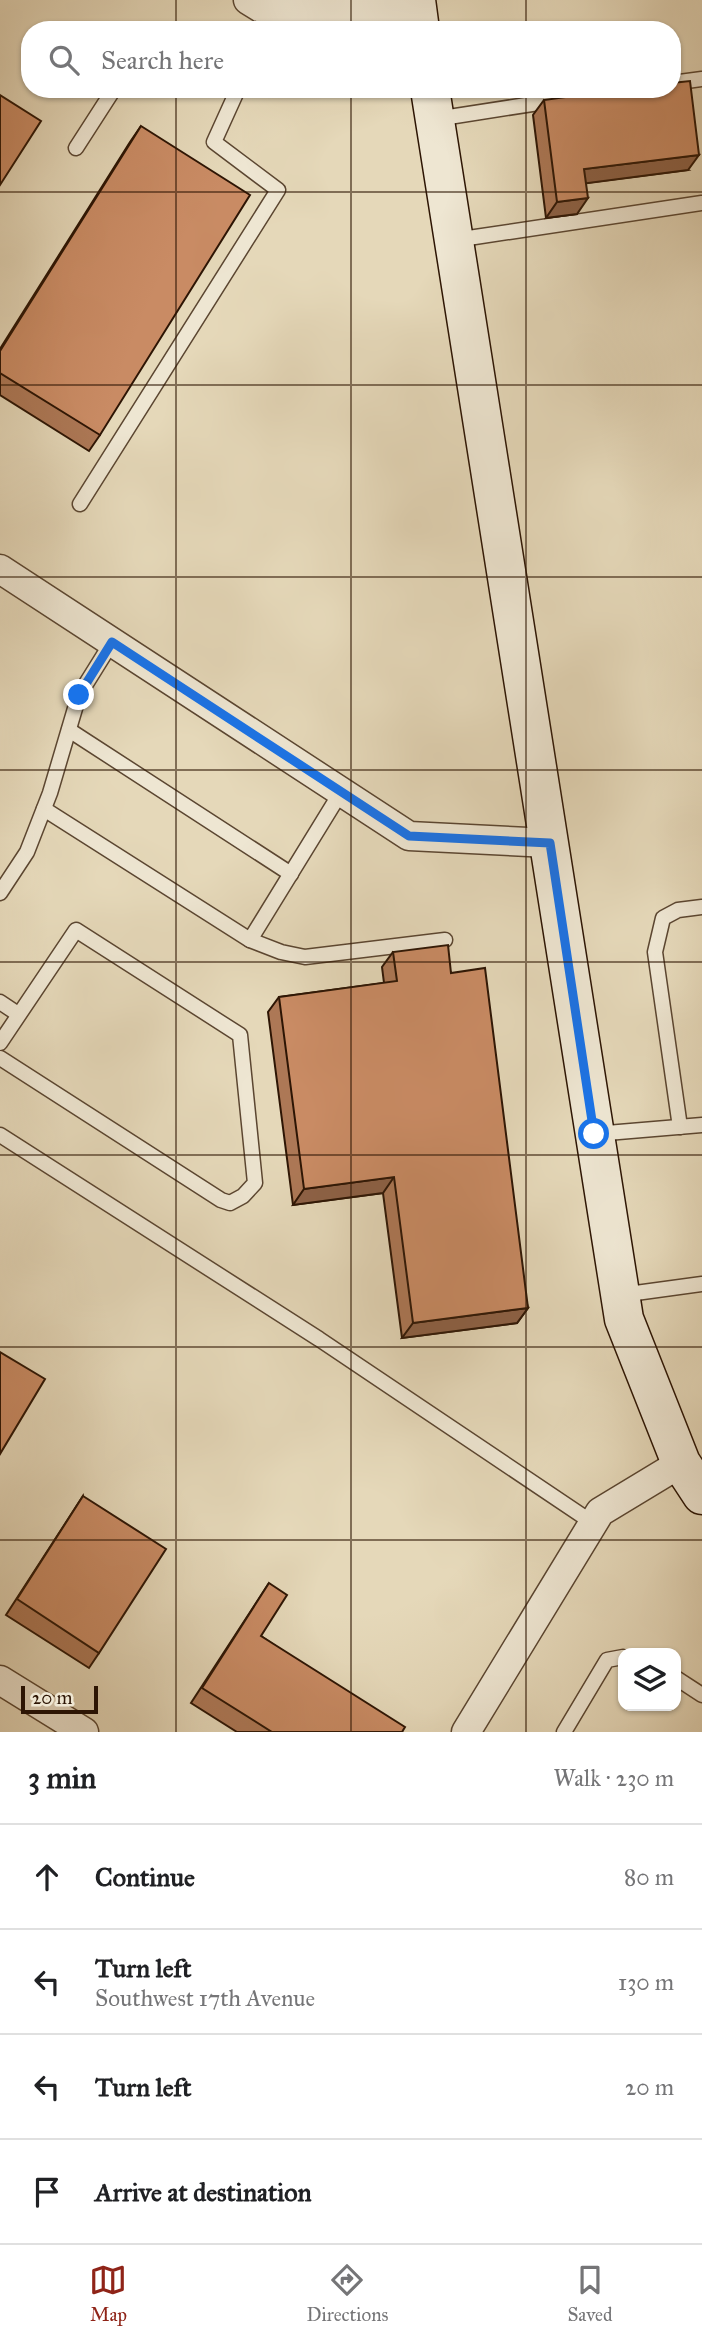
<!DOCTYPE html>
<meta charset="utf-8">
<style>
body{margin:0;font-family:"IM FELL Great Primer",serif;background:#f2f2f2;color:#202124}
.controls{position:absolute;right:21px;bottom:21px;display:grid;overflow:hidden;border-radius:14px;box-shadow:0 2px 5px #0004}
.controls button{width:63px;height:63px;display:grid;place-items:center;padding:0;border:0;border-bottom:2px solid #e0e0e0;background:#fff;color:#202124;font:35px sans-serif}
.scale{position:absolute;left:21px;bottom:18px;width:77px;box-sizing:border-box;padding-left:7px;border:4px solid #2d1504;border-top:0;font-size:19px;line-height:24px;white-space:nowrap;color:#2d1504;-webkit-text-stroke:5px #eee6d2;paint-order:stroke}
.stop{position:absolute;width:21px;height:21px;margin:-16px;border:5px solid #1a73e8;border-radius:50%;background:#fff}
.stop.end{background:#1a73e8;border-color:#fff;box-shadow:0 2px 7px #0008}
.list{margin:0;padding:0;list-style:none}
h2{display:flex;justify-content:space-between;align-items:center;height:91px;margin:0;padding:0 28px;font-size:30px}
h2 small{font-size:23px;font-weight:400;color:#757577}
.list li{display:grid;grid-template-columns:46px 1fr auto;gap:21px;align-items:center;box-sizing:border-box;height:105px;padding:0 28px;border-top:2px solid #e0e0e0}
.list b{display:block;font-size:26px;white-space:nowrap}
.list p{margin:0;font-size:23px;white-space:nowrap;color:#757577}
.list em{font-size:23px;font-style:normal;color:#757577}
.icon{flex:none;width:38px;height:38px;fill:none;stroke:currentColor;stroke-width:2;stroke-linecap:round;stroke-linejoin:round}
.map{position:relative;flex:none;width:702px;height:1732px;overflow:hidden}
.search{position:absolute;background:#fff;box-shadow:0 2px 5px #0004;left:21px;right:21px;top:21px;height:77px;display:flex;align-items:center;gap:18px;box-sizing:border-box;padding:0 24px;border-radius:28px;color:#757577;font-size:26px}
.sheet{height:511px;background:#fff}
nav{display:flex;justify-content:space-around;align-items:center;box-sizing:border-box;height:98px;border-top:2px solid #e0e0e0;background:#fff;font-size:19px;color:#757577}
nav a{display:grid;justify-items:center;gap:4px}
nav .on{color:#8f2418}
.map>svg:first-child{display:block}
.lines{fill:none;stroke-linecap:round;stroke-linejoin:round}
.service-casing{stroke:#5b4631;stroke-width:17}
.minor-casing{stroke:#5b4631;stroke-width:31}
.secondary-casing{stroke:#2d1504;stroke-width:41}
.service{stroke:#eee6d2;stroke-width:14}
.minor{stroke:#eee6d2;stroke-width:28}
.secondary{stroke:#eee6d2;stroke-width:38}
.wall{fill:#ad7856;stroke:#2d1504;stroke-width:2}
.shaded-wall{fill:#8d6146;stroke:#2d1504;stroke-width:2}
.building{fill:#c98b64;stroke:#2d1504;stroke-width:2}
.route{stroke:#1a73e8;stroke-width:9}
.grid{fill:none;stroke:#2d1504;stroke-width:2;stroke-opacity:0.55}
</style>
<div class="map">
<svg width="702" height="1732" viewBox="0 0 702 1732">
<rect width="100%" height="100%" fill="#e5d8b9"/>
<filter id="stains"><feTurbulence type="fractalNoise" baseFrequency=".00286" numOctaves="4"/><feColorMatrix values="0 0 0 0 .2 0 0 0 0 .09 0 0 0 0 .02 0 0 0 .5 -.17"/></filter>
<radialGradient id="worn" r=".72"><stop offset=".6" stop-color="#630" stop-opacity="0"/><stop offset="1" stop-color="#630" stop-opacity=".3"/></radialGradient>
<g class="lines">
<defs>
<g id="service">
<path d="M 273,30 L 285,9"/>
<path d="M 672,83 L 702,79"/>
<path d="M 436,119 L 558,100"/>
<path d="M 76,148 L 114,89"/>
<path d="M 455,240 L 702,203"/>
<path d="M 80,504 L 278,190 L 214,142 L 238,89"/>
<path d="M 69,730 L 291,874"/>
<path d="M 44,809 L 250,940 L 341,792"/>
<path d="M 0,893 L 27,852 L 50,793 L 79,695 L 112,642"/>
<path d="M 250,940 L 281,952 L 305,957 L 445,940"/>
<path d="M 0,1002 L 18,1014"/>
<path d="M 0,1043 L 76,930 L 240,1035 L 255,1183 L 243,1196 L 230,1203 L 221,1200 L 0,1058"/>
<path d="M 680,1127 L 655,952 L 663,918 L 678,910 L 702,907"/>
<path d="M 595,1134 L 702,1125"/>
<path d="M 0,1135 L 319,1339 L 593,1523"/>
<path d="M 621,1295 L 702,1284"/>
<path d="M 676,1678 L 702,1695"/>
<path d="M 564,1732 L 607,1660 L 623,1657"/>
</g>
<g id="minor">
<path d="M 248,0 L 261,8 L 418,13"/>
<path d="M 0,569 L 409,836 L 549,843"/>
<path d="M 0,1680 L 84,1732"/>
<path d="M 466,1732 L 600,1512 L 681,1463"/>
</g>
<g id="secondary">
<path d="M 416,0 L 420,30"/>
<path d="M 430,89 L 624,1319 L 681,1463 L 702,1495"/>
</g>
</defs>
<use href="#service" class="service-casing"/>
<use href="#minor" class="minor-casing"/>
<use href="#secondary" class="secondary-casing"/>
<use href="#service" class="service"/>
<use href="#minor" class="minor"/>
<use href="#secondary" class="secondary"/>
</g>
<g class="wall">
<path d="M 544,100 L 688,170 L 586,183 L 577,214 L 546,218 L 533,115 Z"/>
<path d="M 141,126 L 100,435 L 89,451 L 0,395 L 0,349 L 130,142 Z"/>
<path d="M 393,952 L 451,973 L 528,1308 L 517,1323 L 402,1338 L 383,1193 L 293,1205 L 268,1012 L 279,997 L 384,983 L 382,967 Z"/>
<path d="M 83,1496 L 99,1653 L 89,1668 L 6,1615 Z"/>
<path d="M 269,1583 L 261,1636 L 402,1732 L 237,1732 L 191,1703 Z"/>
</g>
<g class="shaded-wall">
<path d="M 699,155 L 688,170 L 573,185 L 584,169 Z"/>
<path d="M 588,198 L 577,214 L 546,218 L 557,202 Z"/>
<path d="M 394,1177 L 383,1193 L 293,1205 L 304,1189 Z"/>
<path d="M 528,1308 L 517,1323 L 402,1338 L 413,1323 Z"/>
</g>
<g class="building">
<path d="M 690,81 L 699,155 L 584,169 L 588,198 L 557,202 L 544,100 L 623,89 L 672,89 L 672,83 Z"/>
<path d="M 0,95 L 41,121 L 0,185 Z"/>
<path d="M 141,126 L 250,195 L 100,435 L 0,373 L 0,351 Z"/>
<path d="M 448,945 L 451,973 L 485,968 L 528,1308 L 413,1323 L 394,1177 L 304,1189 L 279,997 L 397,981 L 393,952 Z"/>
<path d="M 0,1352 L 45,1379 L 0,1454 Z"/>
<path d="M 83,1496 L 166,1549 L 99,1653 L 17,1599 Z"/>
<path d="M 269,1583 L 287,1595 L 261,1636 L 405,1727 L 402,1732 L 272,1732 L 202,1688 Z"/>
</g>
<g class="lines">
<path class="route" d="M 79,695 L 112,642 L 409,836 L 550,843 L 594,1134"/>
</g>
<path class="grid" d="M 176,0 L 176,30M 351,0 L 351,30M 526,0 L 526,30M 176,89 L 176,1732M 351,89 L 351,1732M 526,89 L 526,1732M 0,192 L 702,192M 0,385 L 702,385M 0,577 L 702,577M 0,770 L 702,770M 0,962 L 702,962M 0,1155 L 702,1155M 0,1347 L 702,1347M 0,1540 L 702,1540"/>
<rect width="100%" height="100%" filter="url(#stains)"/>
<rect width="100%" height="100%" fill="url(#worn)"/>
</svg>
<div class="controls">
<button><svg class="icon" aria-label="layers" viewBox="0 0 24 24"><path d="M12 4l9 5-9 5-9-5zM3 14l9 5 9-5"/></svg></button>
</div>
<div class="scale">20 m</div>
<div class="stop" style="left:594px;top:1134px"></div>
<div class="stop end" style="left:79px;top:695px"></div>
<div class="search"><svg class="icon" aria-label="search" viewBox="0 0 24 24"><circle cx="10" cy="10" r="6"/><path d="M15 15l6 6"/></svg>Search here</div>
</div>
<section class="sheet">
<h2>3 min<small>Walk · 230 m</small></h2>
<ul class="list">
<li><svg class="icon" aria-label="ahead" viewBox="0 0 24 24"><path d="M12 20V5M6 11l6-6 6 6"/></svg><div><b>Continue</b></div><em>80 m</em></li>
<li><svg class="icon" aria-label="left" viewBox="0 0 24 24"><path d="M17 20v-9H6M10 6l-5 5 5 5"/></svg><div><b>Turn left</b><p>Southwest 17th Avenue</p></div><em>130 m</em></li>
<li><svg class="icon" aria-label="left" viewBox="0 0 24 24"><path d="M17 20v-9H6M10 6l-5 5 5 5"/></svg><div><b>Turn left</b></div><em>20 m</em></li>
<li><svg class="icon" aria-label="arrive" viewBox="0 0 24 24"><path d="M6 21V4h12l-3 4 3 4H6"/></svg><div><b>Arrive at destination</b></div></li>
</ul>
</section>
<nav>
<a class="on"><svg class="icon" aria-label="map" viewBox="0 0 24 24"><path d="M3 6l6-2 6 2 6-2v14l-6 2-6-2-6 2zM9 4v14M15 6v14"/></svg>Map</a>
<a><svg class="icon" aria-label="directions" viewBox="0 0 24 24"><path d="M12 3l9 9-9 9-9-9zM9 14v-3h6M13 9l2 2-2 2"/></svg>Directions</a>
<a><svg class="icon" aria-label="saved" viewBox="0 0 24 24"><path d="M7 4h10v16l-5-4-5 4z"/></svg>Saved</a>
</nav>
